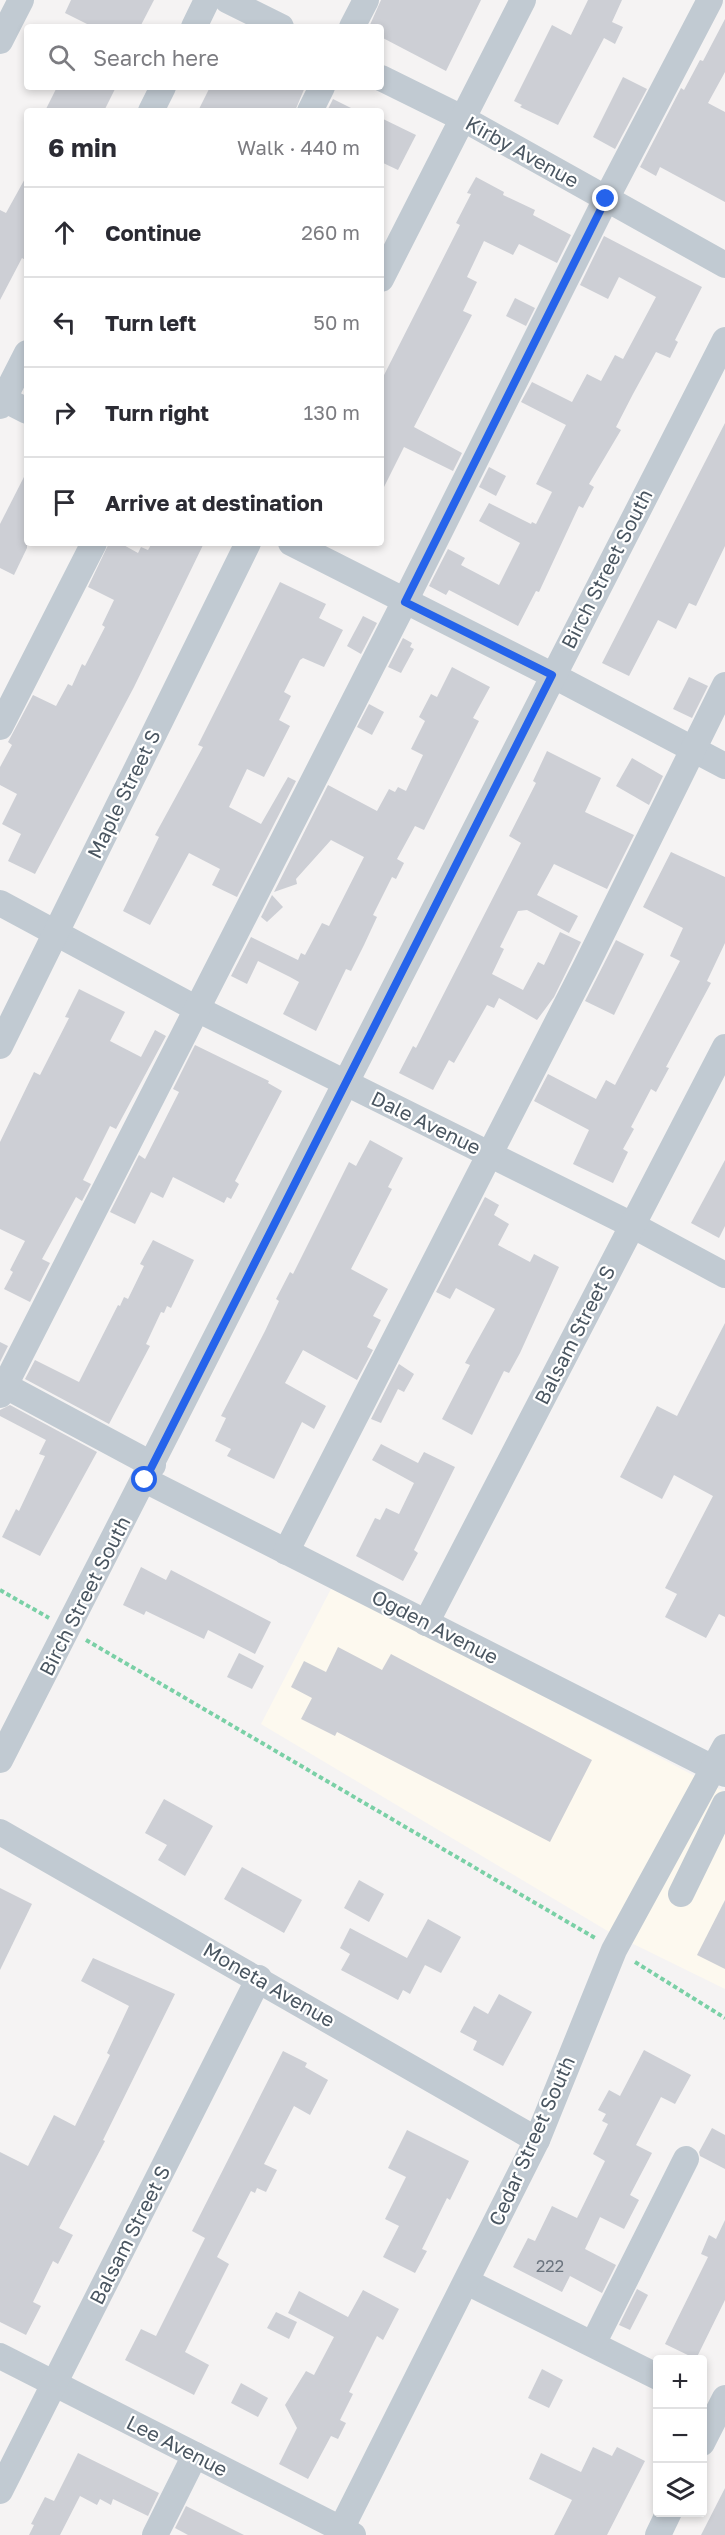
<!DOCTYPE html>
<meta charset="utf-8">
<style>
body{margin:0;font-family:"Golos Text",sans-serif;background:#f7f7f7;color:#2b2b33}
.controls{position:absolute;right:18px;bottom:18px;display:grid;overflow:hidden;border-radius:6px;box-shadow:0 3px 9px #0003}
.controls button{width:54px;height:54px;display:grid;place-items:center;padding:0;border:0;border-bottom:2px solid #e1e1e2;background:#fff;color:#2b2b33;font:30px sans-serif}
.stop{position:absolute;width:18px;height:18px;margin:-14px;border:4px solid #2563eb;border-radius:50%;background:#fff}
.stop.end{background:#2563eb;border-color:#fff;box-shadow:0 2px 6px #0008}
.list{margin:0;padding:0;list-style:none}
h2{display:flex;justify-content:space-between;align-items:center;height:78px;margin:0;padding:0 24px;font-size:26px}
h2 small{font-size:20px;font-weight:400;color:#7c7c81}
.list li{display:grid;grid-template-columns:39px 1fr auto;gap:18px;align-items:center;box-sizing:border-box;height:90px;padding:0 24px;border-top:2px solid #e1e1e2}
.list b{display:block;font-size:22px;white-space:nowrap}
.list em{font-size:20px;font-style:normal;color:#7c7c81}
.icon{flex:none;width:33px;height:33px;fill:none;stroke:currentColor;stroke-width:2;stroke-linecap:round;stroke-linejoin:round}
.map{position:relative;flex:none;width:725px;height:2535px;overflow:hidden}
.search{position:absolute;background:#fff;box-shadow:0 3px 9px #0003;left:24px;top:24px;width:360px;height:66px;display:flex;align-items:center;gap:15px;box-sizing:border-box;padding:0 21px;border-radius:6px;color:#7c7c81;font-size:22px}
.panel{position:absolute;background:#fff;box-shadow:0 3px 9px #0003;left:24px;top:108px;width:360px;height:438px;border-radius:6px}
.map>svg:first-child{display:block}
.commercial{fill:#fdf9ef}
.building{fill:#cdcfd5}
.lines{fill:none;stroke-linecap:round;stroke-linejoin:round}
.path{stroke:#7ad0a6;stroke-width:4;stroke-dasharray:4.5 3;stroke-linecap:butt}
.minor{stroke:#c1cad2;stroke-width:26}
.route{stroke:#2563eb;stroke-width:8}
.labels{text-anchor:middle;stroke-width:4.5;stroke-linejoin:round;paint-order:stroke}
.number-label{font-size:16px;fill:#6b747e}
.street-label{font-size:20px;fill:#4a5661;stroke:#fff}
</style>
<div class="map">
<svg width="725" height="2535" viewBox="0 0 725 2535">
<rect width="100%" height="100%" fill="#f5f3f3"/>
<path class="commercial" d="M 333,1585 L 725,1792 L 725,1989 L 611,1933 L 261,1724 Z"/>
<g class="building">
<path d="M 71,0 L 154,0 L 140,27 L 93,27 L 65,13 Z"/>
<path d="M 381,0 L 481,0 L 446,71 L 381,37 L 381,27 L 369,27 Z"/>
<path d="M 588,0 L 622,0 L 612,22 L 623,27 L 615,44 L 604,38 L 558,125 L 520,107 L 522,105 L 514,101 L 552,25 L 571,35 Z"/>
<path d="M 725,19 L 725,72 L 708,103 L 725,112 L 725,202 L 660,167 L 656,176 L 640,167 L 681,88 L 684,90 L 700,60 L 703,61 Z"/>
<path d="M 623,77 L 647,89 L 615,149 L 593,137 Z"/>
<path d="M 57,87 L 116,87 L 104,111 L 45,111 Z"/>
<path d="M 210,87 L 305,87 L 295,111 L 198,111 Z"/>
<path d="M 333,99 L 357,111 L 327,111 Z"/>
<path d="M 381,118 L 416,135 L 398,170 L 381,162 Z"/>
<path d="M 27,175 L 27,261 L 22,258 L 0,300 L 0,210 L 6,213 Z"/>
<path d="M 476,177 L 504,192 L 503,195 L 535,210 L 533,215 L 571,235 L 557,263 L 519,244 L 513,255 L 484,241 L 467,277 L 477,282 L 463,311 L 472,315 L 414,427 L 462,453 L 453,471 L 404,447 L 381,493 L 381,381 L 460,225 L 456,223 L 471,194 L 467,193 Z"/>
<path d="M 604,236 L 702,287 L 675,340 L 678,342 L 670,358 L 656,352 L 633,394 L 616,427 L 621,430 L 589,484 L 594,487 L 583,508 L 579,506 L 539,592 L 536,591 L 518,626 L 449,590 L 446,595 L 429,586 L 448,549 L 465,558 L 461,565 L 499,585 L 520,543 L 479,521 L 489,503 L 531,524 L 532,522 L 536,524 L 552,492 L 536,484 L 566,425 L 521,402 L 532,382 L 572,402 L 587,374 L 601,381 L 615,355 L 623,359 L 656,297 L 619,277 L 608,299 L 580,285 Z"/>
<path d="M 515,298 L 535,308 L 526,326 L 506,316 Z"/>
<path d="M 725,423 L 725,546 L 696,606 L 689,603 L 676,629 L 658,620 L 629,676 L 602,663 Z"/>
<path d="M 489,467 L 506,476 L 496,496 L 479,487 Z"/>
<path d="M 27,471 L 27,548 L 14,575 L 0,568 L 0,524 Z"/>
<path d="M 109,543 L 120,543 L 138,553 L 141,547 L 148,550 L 152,543 L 204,543 L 134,687 L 35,874 L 8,861 L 21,834 L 2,824 L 17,794 L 0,785 L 0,767 L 12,745 L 8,742 L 33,695 L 56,706 L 68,684 L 72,686 L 82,664 L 85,666 L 105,627 L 102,625 L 114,600 L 88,587 Z"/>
<path d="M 280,582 L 326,604 L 319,618 L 343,630 L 324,667 L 303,658 L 300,660 L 284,692 L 291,696 L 279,720 L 290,726 L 264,777 L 247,769 L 229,807 L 261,824 L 288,777 L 296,781 L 237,897 L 212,885 L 220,869 L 189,853 L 150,925 L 123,911 L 159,837 L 155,835 L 203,747 L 198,745 Z"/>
<path d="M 363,616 L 377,623 L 361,654 L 347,646 Z"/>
<path d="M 403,638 L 412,643 L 410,647 L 414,649 L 401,673 L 388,667 Z"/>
<path d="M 452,667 L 490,687 L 473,718 L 479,721 L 424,830 L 415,826 L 397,859 L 404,863 L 396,879 L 392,877 L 373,915 L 377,917 L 364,945 L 351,971 L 346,969 L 316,1031 L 283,1014 L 299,982 L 290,977 L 258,961 L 247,984 L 231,976 L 251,937 L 298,960 L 301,953 L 305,955 L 322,923 L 329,926 L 364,857 L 331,840 L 296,879 L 297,884 L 274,892 L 328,785 L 377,811 L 389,789 L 395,792 L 398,787 L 406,791 L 423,755 L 411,749 L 425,721 L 419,717 L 431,694 L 437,697 Z"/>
<path d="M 689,677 L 708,686 L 692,718 L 673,709 Z"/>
<path d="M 369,704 L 384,712 L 372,735 L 357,727 Z"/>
<path d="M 547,751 L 601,778 L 585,812 L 634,835 L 607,889 L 554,864 L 537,895 L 578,916 L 569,933 L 527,910 L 518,911 L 500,947 L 504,949 L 492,974 L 523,990 L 538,962 L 544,965 L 560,932 L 581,942 L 554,997 L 537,1020 L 499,998 L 494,1008 L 487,1005 L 454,1063 L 449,1060 L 433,1090 L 399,1073 L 413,1046 L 416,1048 L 521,843 L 509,836 L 536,783 L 533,781 Z"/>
<path d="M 632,758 L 663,776 L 649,805 L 616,786 Z"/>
<path d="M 671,852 L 725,877 L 725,943 L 707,981 L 711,983 L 666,1067 L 669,1068 L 656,1092 L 651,1089 L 631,1127 L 634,1129 L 623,1149 L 628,1152 L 613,1183 L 573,1164 L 589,1130 L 534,1101 L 548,1074 L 596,1099 L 606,1080 L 615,1085 L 680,961 L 670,956 L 683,928 L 643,907 Z"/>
<path d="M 272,895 L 283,907 L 267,922 L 261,917 Z"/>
<path d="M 616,940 L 644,954 L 614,1015 L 585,1001 Z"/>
<path d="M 79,989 L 125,1012 L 110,1041 L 141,1057 L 155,1030 L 166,1036 L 116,1129 L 110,1126 L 83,1180 L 91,1184 L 82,1201 L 76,1197 L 42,1259 L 50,1263 L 30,1302 L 4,1289 L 13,1272 L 10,1270 L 25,1241 L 0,1229 L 0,1142 L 34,1072 L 40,1075 L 69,1018 L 65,1017 Z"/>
<path d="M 195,1045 L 269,1081 L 268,1083 L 282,1091 L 235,1181 L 239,1184 L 231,1199 L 227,1197 L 224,1203 L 173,1177 L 163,1198 L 151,1192 L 135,1224 L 110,1212 L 139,1155 L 145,1159 L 179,1092 L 173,1089 Z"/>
<path d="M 370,1140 L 403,1158 L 388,1187 L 392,1189 L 351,1269 L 388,1289 L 373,1316 L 381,1320 L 367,1347 L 373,1350 L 357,1380 L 303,1350 L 285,1383 L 326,1406 L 314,1429 L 302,1422 L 274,1479 L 227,1456 L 231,1449 L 215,1441 L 226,1418 L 221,1416 L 265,1331 L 279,1301 L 276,1299 L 290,1272 L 293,1274 L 349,1162 L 356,1166 Z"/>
<path d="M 725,1160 L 725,1226 L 719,1238 L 691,1223 Z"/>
<path d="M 485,1197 L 499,1205 L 494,1215 L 509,1224 L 498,1245 L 530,1262 L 534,1254 L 559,1267 L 520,1353 L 509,1373 L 504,1371 L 472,1435 L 442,1419 L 470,1365 L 465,1363 L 495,1309 L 456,1288 L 450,1299 L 436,1292 Z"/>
<path d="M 153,1240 L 194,1260 L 171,1308 L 167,1306 L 164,1313 L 161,1312 L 146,1344 L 150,1346 L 109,1424 L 25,1379 L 35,1360 L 79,1382 L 118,1305 L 120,1306 L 124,1297 L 128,1299 L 144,1266 L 140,1264 Z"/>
<path d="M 725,1323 L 725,1617 L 719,1614 L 706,1638 L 665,1617 L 677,1594 L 665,1588 L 713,1496 L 674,1475 L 662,1499 L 620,1477 L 657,1406 L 677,1416 Z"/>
<path d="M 0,1342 L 8,1346 L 0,1362 Z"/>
<path d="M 399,1364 L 414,1374 L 404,1392 L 398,1389 L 381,1423 L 371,1419 Z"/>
<path d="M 10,1405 L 97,1452 L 40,1556 L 2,1537 L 16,1509 L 19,1511 L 45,1456 L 39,1454 L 46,1440 L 0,1416 L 0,1410 Z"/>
<path d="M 381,1444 L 418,1463 L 424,1452 L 455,1467 L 414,1550 L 418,1553 L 403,1581 L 356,1556 L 375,1518 L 380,1520 L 386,1508 L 399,1514 L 414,1483 L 372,1460 Z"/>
<path d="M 141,1567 L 166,1580 L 171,1570 L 271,1622 L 255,1654 L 208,1630 L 204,1639 L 146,1611 L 144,1615 L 123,1605 Z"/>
<path d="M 338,1647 L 382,1670 L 391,1654 L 592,1760 L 550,1842 L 337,1732 L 335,1736 L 301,1719 L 312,1698 L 291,1687 L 304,1661 L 326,1672 Z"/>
<path d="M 239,1653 L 264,1666 L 252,1689 L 227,1677 Z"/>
<path d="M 164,1799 L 213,1826 L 185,1876 L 158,1860 L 167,1845 L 145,1833 Z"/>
<path d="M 242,1867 L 302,1900 L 284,1933 L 224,1899 Z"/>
<path d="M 359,1880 L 384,1894 L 369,1922 L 344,1908 Z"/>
<path d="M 0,1888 L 32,1904 L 0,1970 Z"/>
<path d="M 725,1900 L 725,1969 L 697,1955 Z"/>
<path d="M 428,1919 L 461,1937 L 441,1973 L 425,1965 L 410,1994 L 403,1990 L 398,2000 L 341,1970 L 350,1954 L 340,1948 L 350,1928 L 407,1958 Z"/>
<path d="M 93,1958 L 175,1994 L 103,2140 L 105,2141 L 59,2228 L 73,2235 L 58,2264 L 53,2261 L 33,2302 L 41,2306 L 26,2335 L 0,2322 L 0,2152 L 28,2166 L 54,2115 L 75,2126 L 110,2055 L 107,2053 L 129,2006 L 81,1981 Z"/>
<path d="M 499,1994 L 532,2012 L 503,2066 L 473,2050 L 477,2041 L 460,2032 L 474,2006 L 488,2014 Z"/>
<path d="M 644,2050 L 691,2075 L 675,2104 L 661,2097 L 636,2145 L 652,2153 L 630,2195 L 639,2200 L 624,2229 L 600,2217 L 585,2249 L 616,2265 L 602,2293 L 570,2276 L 562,2292 L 513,2267 L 528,2238 L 535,2241 L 552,2206 L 577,2218 L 605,2161 L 593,2154 L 608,2124 L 602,2121 L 606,2114 L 598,2110 L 609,2090 L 620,2096 Z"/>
<path d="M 283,2051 L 307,2063 L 305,2067 L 328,2080 L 310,2115 L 294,2106 L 264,2164 L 277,2170 L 266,2192 L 257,2188 L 255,2193 L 251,2191 L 217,2257 L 229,2264 L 185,2352 L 209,2365 L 194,2395 L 125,2360 L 141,2329 L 156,2336 L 205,2238 L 192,2231 Z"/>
<path d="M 712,2128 L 725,2135 L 725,2169 L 700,2156 L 699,2152 Z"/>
<path d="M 407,2130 L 469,2161 L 450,2200 L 447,2198 L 422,2249 L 427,2251 L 415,2273 L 383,2257 L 399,2226 L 385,2219 L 406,2177 L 388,2168 Z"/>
<path d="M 725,2220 L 725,2300 L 696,2359 L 665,2344 L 708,2257 L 701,2254 L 709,2235 L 716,2239 Z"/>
<path d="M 637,2289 L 648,2295 L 630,2330 L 619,2325 Z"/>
<path d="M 363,2290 L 399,2309 L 383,2340 L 377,2336 L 349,2392 L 353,2394 L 340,2420 L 346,2423 L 338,2439 L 331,2436 L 308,2479 L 279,2464 L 297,2428 L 285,2405 L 306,2371 L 314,2375 L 334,2337 L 288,2313 L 299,2291 L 348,2317 Z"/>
<path d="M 276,2312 L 297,2322 L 289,2339 L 267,2328 Z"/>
<path d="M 542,2369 L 563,2380 L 549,2408 L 528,2398 Z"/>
<path d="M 241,2383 L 268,2398 L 258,2417 L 231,2403 Z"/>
<path d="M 593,2447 L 612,2456 L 617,2447 L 645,2461 L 607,2535 L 554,2535 L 572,2500 L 529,2479 L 541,2453 L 581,2472 Z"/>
<path d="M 78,2453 L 159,2493 L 148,2516 L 113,2499 L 111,2505 L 100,2499 L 97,2505 L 80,2496 L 60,2535 L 29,2535 L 34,2525 L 31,2524 L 45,2497 L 54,2501 Z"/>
<path d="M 725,2488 L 725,2535 L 701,2535 Z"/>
<path d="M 186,2506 L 244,2535 L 188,2535 L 175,2528 Z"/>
</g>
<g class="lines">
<g class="path">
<path d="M 0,1590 L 49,1618"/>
<path d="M 86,1640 L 595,1938"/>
<path d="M 635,1962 L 725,2018"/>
</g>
<g class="minor">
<path d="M 227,0 L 281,27"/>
<path d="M 194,27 L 207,0"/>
<path d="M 352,27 L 366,0"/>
<path d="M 0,41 L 21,0"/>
<path d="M 381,78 L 462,118 L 725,265"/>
<path d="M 151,111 L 163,87"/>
<path d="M 310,111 L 322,87"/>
<path d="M 381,279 L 523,0"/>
<path d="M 0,397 L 27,411"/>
<path d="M 0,406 L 27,353"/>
<path d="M 291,543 L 552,675 L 725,766"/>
<path d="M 0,727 L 94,543"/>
<path d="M 0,903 L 197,1009 L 632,1225 L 725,1275"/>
<path d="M 0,1046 L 248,543"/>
<path d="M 0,1383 L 153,1465"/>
<path d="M 0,1395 L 405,601 L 606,199 L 710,0"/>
<path d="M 145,1480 L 725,1774"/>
<path d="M 286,1552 L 585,968 L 725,685"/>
<path d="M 426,1623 L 725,1047"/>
<path d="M 0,1760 C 244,1288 481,812 725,340"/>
<path d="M 0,1832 L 537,2140"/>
<path d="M 681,1894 L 725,1804"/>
<path d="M 467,2282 L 658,2377"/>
<path d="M 593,2344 L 686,2159"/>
<path d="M 0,2356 L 353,2535"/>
<path d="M 702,2443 L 725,2398"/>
<path d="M 0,2491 L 259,1978"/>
<path d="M 155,2535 L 195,2455"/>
<path d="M 338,2535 L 537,2140 L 614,1950 L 725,1747"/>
<path d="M 658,2535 L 669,2512"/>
</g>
</g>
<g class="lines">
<path class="route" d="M 145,1480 L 552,675 L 405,602 L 606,199"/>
</g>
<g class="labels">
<g class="number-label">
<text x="550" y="2272">222</text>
</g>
<g class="street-label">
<text transform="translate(522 152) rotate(29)" y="7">Kirby Avenue</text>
<text transform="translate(607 569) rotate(-63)" y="7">Birch Street South</text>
<text transform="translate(124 794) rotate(-64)" y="7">Maple Street S</text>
<text transform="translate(426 1123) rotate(26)" y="7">Dale Avenue</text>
<text transform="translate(575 1335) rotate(-63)" y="7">Balsam Street S</text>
<text transform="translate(85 1596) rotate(-63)" y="7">Birch Street South</text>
<text transform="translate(435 1627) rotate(27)" y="7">Ogden Avenue</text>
<text transform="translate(269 1985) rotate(30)" y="7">Moneta Avenue</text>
<text transform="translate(532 2141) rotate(-66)" y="7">Cedar Street South</text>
<text transform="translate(130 2235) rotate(-63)" y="7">Balsam Street S</text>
<text transform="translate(177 2446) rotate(27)" y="7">Lee Avenue</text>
</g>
</g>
</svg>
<div class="controls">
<button>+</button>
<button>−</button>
<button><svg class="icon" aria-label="layers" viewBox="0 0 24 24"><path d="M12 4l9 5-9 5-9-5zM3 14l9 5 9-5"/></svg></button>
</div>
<div class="stop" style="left:145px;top:1480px"></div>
<div class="stop end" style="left:606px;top:199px"></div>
<div class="search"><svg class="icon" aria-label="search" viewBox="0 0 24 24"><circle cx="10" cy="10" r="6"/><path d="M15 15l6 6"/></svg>Search here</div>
<section class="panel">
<h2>6 min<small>Walk · 440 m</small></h2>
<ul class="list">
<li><svg class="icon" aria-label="ahead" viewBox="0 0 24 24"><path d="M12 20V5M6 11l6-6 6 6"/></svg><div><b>Continue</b></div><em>260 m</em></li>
<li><svg class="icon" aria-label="left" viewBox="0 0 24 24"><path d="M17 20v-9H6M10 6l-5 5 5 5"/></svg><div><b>Turn left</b></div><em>50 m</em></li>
<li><svg class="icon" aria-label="right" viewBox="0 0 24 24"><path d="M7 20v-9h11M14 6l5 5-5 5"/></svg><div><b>Turn right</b></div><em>130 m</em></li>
<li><svg class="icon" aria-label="arrive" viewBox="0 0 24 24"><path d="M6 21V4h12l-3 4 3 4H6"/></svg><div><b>Arrive at destination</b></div></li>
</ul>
</section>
</div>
